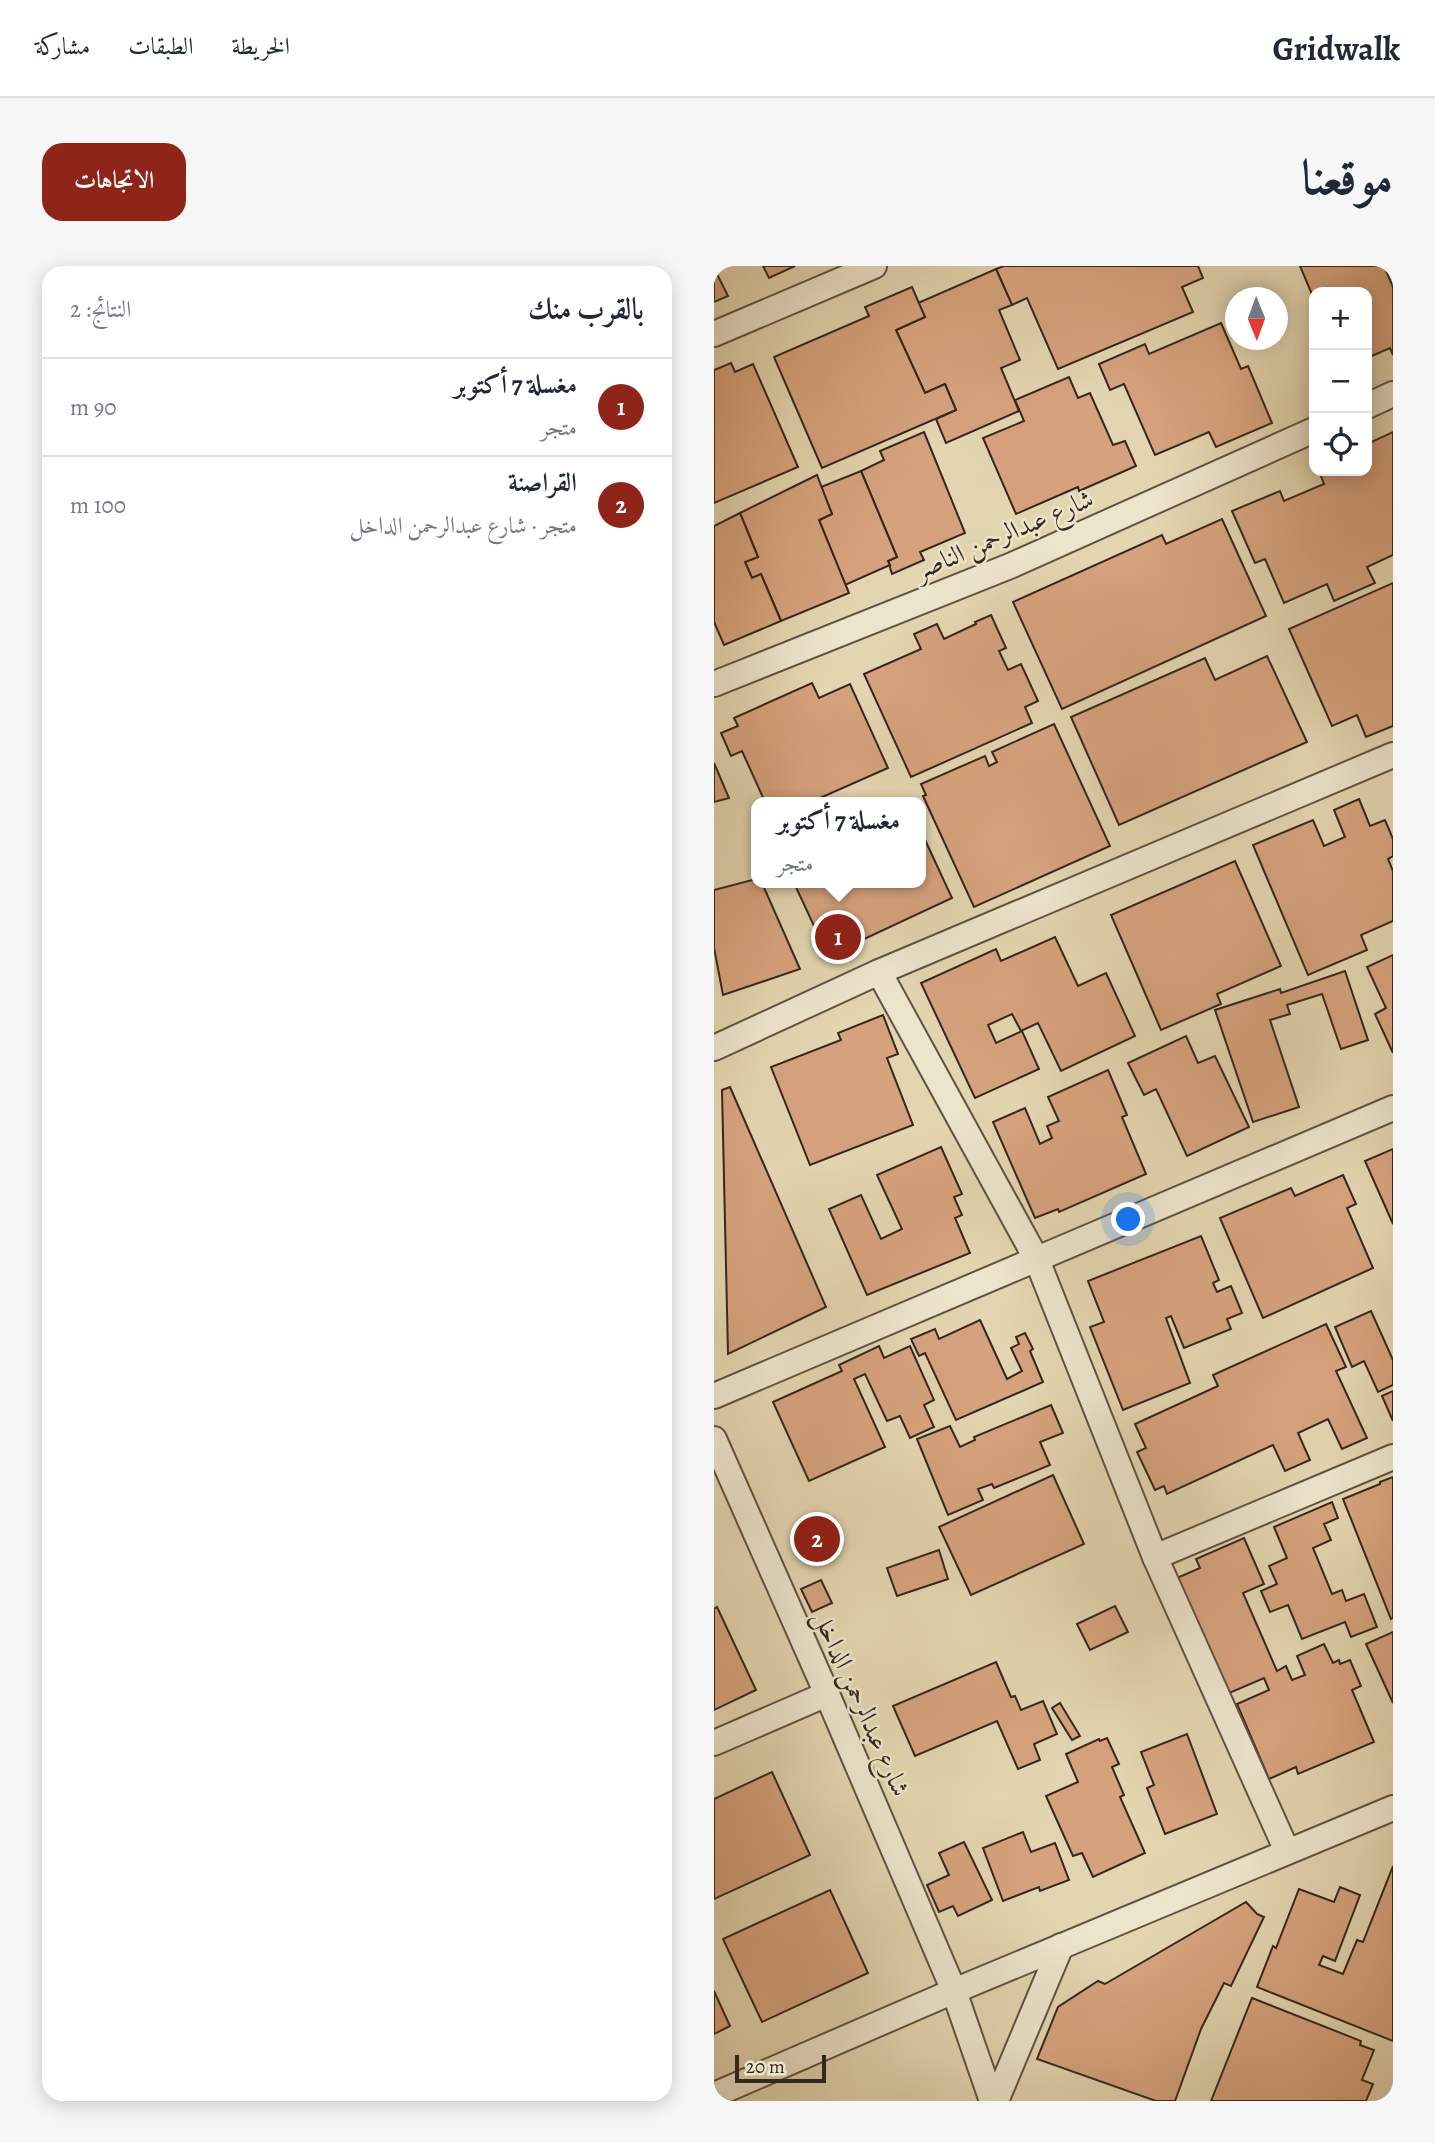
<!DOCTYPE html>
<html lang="ar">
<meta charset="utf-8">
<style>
body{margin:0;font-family:Alegreya,Amiri,serif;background:#f6f6f7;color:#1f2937;direction:rtl}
.controls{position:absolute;right:21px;top:21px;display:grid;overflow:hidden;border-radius:14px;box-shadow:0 4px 18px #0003}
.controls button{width:63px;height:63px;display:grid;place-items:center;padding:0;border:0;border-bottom:2px solid #e0e1e3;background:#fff;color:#1f2937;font:35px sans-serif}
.compass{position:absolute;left:511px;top:21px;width:63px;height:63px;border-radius:50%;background:#fff;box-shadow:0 4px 18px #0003;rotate:179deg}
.scale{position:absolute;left:21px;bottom:18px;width:91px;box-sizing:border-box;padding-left:7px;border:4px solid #34271e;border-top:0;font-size:19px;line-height:24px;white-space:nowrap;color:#34271e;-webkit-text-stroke:5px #ede4cc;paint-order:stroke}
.you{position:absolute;left:415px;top:954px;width:24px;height:24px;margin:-18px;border:5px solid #fff;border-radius:50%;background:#1a73e8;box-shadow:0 0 0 10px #1a73e833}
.badge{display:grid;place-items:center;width:46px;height:46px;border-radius:50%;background:#8f2418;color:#fff;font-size:23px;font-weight:700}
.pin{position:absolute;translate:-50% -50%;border:4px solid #fff;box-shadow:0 2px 7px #0006}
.popup{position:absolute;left:37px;top:531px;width:175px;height:91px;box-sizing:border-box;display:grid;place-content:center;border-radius:14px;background:#fff;filter:drop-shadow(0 2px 5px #0005);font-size:23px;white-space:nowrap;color:#747a83}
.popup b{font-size:26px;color:#1f2937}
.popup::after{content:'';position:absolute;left:50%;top:100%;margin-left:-14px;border:14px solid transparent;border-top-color:#fff}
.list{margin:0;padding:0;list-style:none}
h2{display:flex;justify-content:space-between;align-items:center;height:91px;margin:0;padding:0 28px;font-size:30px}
h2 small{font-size:23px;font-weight:400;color:#747a83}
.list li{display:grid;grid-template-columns:46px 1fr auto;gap:21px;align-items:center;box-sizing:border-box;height:98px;padding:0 28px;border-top:2px solid #e0e1e3}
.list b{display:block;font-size:26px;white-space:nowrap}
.list p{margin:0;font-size:23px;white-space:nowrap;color:#747a83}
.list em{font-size:23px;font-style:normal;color:#747a83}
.icon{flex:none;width:38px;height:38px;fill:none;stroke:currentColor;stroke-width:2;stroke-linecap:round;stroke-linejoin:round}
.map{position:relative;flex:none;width:679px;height:1835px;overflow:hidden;direction:ltr;border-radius:21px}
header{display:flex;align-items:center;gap:42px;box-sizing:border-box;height:98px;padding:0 35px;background:#fff;border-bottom:2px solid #e0e1e3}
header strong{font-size:33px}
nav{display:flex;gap:38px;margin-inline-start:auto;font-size:24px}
.intro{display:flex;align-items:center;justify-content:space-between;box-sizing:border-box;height:168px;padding:0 42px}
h1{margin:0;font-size:49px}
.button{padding:18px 32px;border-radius:21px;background:#8f2418;color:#fff;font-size:24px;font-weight:700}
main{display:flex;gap:42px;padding:0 42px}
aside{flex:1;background:#fff;border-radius:21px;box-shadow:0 4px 18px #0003}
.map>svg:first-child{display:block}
.building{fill:#d6a27d;stroke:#34271e;stroke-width:2}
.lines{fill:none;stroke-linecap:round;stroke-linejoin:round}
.street-casing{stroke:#605242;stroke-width:28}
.street{stroke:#ede4cc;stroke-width:24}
.labels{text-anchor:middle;stroke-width:5;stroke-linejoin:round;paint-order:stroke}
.street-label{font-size:26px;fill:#34271e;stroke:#ede4cc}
</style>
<header>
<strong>Gridwalk</strong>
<nav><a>الخريطة</a><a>الطبقات</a><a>مشاركة</a></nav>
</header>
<div class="intro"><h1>موقعنا</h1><a class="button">الاتجاهات</a></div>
<main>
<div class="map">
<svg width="679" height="1835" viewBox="0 0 679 1835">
<rect width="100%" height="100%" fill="#e3d5b0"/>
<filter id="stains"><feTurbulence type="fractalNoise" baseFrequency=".00286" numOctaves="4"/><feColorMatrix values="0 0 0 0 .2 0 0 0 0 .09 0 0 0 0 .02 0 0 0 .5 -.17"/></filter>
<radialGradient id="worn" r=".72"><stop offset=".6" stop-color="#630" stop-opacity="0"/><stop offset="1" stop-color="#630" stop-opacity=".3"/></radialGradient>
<g class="building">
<path d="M 49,0 L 81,0 L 55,12 Z"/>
<path d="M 290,0 L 484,0 L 489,12 L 468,21 L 479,46 L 344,103 L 313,32 L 298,39 L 282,3 Z"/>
<path d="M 586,0 L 670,0 L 679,21 L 679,89 L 676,82 L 653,92 L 653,26 L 600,26 L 600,33 Z"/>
<path d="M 0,2 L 14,30 L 0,36 Z"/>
<path d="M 282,3 L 298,39 L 285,44 L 306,94 L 287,102 L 305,145 L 232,177 L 222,153 L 242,144 L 231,118 L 211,127 L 182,64 L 211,51 L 204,37 Z"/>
<path d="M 198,21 L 211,51 L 182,64 L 211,127 L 231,118 L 242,144 L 108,202 L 60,91 L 155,50 L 151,41 Z"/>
<path d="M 507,57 L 527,103 L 534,100 L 558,157 L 502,181 L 495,166 L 441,189 L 410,118 L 396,124 L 385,98 L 431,78 L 435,88 Z"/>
<path d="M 17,97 L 21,106 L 39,98 L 84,201 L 0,237 L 0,104 Z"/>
<path d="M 355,111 L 364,132 L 376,127 L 399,179 L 411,175 L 422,200 L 365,225 L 364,221 L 302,248 L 269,172 L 310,155 L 301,134 Z"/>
<path d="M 210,166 L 251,267 L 206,286 L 210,294 L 178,308 L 174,295 L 183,291 L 147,205 L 170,194 L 166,185 Z"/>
<path d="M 679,166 L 679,289 L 653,301 L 661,317 L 620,335 L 613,318 L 570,337 L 551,293 L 541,297 L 518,245 L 566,225 L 570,235 L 610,218 L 605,205 L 627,205 L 629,209 L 639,205 L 653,205 L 654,198 L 653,178 Z"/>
<path d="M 147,205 L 183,291 L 174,295 L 176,299 L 131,319 L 105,254 L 118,248 L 107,221 Z"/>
<path d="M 103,209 L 118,248 L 105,254 L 135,327 L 67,355 L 47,308 L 38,312 L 31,296 L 44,291 L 26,247 Z"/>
<path d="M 26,247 L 44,291 L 31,296 L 38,312 L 47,308 L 67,355 L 10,379 L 0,356 L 0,260 Z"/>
<path d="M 508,253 L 552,350 L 348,443 L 299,336 L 448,269 L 452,278 Z"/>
<path d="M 679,317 L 679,460 L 652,471 L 643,449 L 618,460 L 575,363 Z"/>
<path d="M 277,349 L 292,382 L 285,385 L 294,404 L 307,398 L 324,435 L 311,441 L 318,457 L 197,511 L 150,408 L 207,383 L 200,368 L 223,358 L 230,373 L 262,358 L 261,356 Z"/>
<path d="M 553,390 L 593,476 L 405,559 L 357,451 L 491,392 L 501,414 Z"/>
<path d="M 98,417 L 105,432 L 136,418 L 174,502 L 97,536 L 51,536 L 28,485 L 17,490 L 7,467 L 24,460 L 20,452 Z"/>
<path d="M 340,458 L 396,580 L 260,641 L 209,530 L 212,529 L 207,518 L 271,490 L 275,500 L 283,496 L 278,486 Z"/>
<path d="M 0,497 L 15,532 L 0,536 Z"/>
<path d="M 645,533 L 656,560 L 671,554 L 679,573 L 679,590 L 674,593 L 679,605 L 679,655 L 647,669 L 653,684 L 594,709 L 539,579 L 599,554 L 610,580 L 631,571 L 620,544 Z"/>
<path d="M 206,563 L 238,632 L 114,690 L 80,617 L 206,617 Z"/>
<path d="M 521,595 L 567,700 L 503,728 L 507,738 L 447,764 L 397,649 Z"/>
<path d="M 42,613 L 42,617 L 48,617 L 86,703 L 9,729 L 0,682 L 0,624 Z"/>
<path d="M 341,671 L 364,720 L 392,707 L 421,770 L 347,805 L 324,757 L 307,765 L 298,748 L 274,759 L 282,777 L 308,765 L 325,803 L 261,832 L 207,717 L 282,683 L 287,695 Z"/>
<path d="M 679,689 L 679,787 L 661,748 L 672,742 L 653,701 Z"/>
<path d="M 631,705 L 654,774 L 627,783 L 608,728 L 573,739 L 576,748 L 556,754 L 585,841 L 539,856 L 501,744 L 566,723 L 567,727 Z"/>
<path d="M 169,749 L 184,788 L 173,792 L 199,859 L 96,899 L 57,801 L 127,774 L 124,767 Z"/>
<path d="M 472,770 L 484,797 L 501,790 L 535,861 L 473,890 L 442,823 L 430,829 L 414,797 Z"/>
<path d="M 394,804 L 413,849 L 408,851 L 432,908 L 345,946 L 344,943 L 321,952 L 279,856 L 311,842 L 326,878 L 338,872 L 333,860 L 345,855 L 334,831 Z"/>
<path d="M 16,821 L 112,1041 L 14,1088 L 8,824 Z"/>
<path d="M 227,881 L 248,928 L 240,931 L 248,949 L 241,952 L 256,987 L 153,1029 L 115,943 L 147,929 L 167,973 L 188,963 L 163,909 Z"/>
<path d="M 679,883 L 679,958 L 651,895 Z"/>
<path d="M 629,909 L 642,938 L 633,942 L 659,1002 L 549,1052 L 506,952 L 577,922 L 581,930 Z"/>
<path d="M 487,970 L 505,1014 L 499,1017 L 503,1026 L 517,1020 L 528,1047 L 513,1053 L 517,1063 L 470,1082 L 457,1050 L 452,1052 L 476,1117 L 409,1144 L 376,1061 L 390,1056 L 374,1015 Z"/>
<path d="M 657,1045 L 679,1094 L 679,1119 L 664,1126 L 650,1095 L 638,1101 L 621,1061 Z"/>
<path d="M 266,1054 L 293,1113 L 308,1105 L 297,1082 L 305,1078 L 302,1071 L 311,1067 L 319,1083 L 316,1085 L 329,1116 L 242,1154 L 211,1087 L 205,1090 L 197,1073 L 221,1063 L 225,1073 Z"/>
<path d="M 612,1058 L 632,1101 L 622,1105 L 653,1172 L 628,1183 L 614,1153 L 584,1167 L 596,1194 L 571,1205 L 559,1179 L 453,1228 L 450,1220 L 441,1224 L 423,1186 L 432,1182 L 421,1158 L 504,1120 L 499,1109 Z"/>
<path d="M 165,1080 L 170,1092 L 196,1080 L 220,1134 L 210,1139 L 220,1161 L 196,1172 L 186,1150 L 173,1155 L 151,1108 L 140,1113 L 171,1181 L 95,1215 L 59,1136 L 128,1105 L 125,1099 Z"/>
<path d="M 679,1125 L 679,1155 L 668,1130 Z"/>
<path d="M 337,1139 L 349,1167 L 326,1176 L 336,1199 L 280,1222 L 278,1218 L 264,1223 L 269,1234 L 234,1249 L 203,1173 L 236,1160 L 246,1181 L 261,1174 L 260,1171 Z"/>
<path d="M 339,1209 L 370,1278 L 257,1329 L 225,1261 Z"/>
<path d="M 679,1211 L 679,1352 L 677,1353 L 629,1233 L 666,1218 L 666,1216 Z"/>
<path d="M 618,1236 L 624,1252 L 610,1258 L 617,1274 L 599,1282 L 618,1328 L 628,1324 L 632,1335 L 650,1328 L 663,1361 L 637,1371 L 631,1356 L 588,1373 L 574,1339 L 556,1346 L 547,1325 L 563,1318 L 555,1300 L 573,1292 L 560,1261 Z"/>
<path d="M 530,1272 L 550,1318 L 529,1327 L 563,1405 L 572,1400 L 578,1414 L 591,1409 L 583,1390 L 610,1378 L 619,1397 L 625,1394 L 626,1398 L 636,1394 L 647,1420 L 638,1424 L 660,1476 L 584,1508 L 582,1501 L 555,1513 L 523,1438 L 555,1424 L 550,1412 L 506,1431 L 456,1315 L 486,1302 L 482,1293 Z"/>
<path d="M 225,1284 L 234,1313 L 183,1330 L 173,1302 Z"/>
<path d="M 107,1314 L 118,1337 L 98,1346 L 87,1323 Z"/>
<path d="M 401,1340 L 414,1366 L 376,1384 L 363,1358 Z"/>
<path d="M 3,1341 L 42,1424 L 0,1444 L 0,1343 Z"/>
<path d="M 679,1366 L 679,1437 L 652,1378 Z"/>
<path d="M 282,1396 L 297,1431 L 301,1430 L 307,1444 L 329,1435 L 343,1468 L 320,1478 L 326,1494 L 304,1503 L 283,1455 L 201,1490 L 179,1440 Z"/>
<path d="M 346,1437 L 366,1470 L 358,1474 L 338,1442 Z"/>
<path d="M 473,1468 L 503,1548 L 451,1568 L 433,1522 L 440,1519 L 427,1486 Z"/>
<path d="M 393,1472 L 405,1498 L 398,1501 L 410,1529 L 406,1531 L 431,1587 L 379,1611 L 368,1587 L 359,1590 L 332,1530 L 364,1516 L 352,1488 L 385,1473 L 386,1475 Z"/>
<path d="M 58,1506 L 96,1589 L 0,1633 L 0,1533 Z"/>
<path d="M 309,1566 L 317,1586 L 341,1577 L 355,1614 L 326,1625 L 325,1621 L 289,1635 L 269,1582 Z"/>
<path d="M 250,1576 L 278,1634 L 244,1650 L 239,1640 L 225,1646 L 213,1619 L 235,1609 L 225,1587 Z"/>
<path d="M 679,1600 L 679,1775 L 543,1721 L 559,1680 L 562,1682 L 585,1623 L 620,1636 L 626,1621 L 646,1629 L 621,1695 L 609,1690 L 605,1699 L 629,1708 L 643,1674 L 649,1676 Z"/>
<path d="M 116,1624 L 154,1707 L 48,1756 L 9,1673 Z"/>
<path d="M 532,1636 L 543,1648 L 550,1651 L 517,1720 L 510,1717 L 487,1763 L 461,1835 L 442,1835 L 323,1793 L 344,1741 L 384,1715 L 391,1718 Z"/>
<path d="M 0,1725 L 16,1760 L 0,1768 Z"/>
<path d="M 538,1732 L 647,1775 L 646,1779 L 660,1784 L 648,1814 L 659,1818 L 652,1835 L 497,1835 Z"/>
</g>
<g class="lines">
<defs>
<g id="street">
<path d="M 0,68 L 160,0"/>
<path d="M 653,140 L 679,128"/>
<path d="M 0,418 L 296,300 L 600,164"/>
<path d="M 165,706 L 323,994 L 441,1291 L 573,1585"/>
<path d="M 0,782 L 165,706 L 679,489"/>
<path d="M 0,1130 L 679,842"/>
<path d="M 0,1173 L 113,1428 L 240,1725 L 278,1835"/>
<path d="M 441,1291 L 679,1191"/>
<path d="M 0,1477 L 113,1428"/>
<path d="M 0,1829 L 240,1725 L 679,1542"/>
<path d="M 282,1835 L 347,1680"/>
</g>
</defs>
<use href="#street" class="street-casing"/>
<use href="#street" class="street"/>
</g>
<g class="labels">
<g class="street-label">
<text transform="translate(290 268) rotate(-23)" y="9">شارع عبدالرحمن الناصر</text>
<text transform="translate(148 1437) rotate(66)" y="9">شارع عبدالرحمن الداخل</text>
</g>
</g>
<rect width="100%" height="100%" filter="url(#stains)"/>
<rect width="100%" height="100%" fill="url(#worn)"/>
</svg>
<div class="controls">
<button>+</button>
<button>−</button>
<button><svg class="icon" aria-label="locate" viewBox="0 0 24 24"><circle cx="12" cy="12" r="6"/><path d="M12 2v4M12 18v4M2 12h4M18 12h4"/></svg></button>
</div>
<svg class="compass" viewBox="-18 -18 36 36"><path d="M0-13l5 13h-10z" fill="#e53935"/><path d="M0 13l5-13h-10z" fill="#747a83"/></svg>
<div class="scale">20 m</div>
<div class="you"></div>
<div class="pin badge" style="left:124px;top:671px">1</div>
<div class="popup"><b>مغسلة 7 أكتوبر</b>متجر</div>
<div class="pin badge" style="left:103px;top:1273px">2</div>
</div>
<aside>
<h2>بالقرب منك<small>النتائج: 2</small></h2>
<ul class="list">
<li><span class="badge">1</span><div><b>مغسلة 7 أكتوبر</b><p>متجر</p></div><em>90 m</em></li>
<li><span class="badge">2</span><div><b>القراصنة</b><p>متجر · شارع عبدالرحمن الداخل</p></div><em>100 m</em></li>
</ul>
</aside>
</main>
